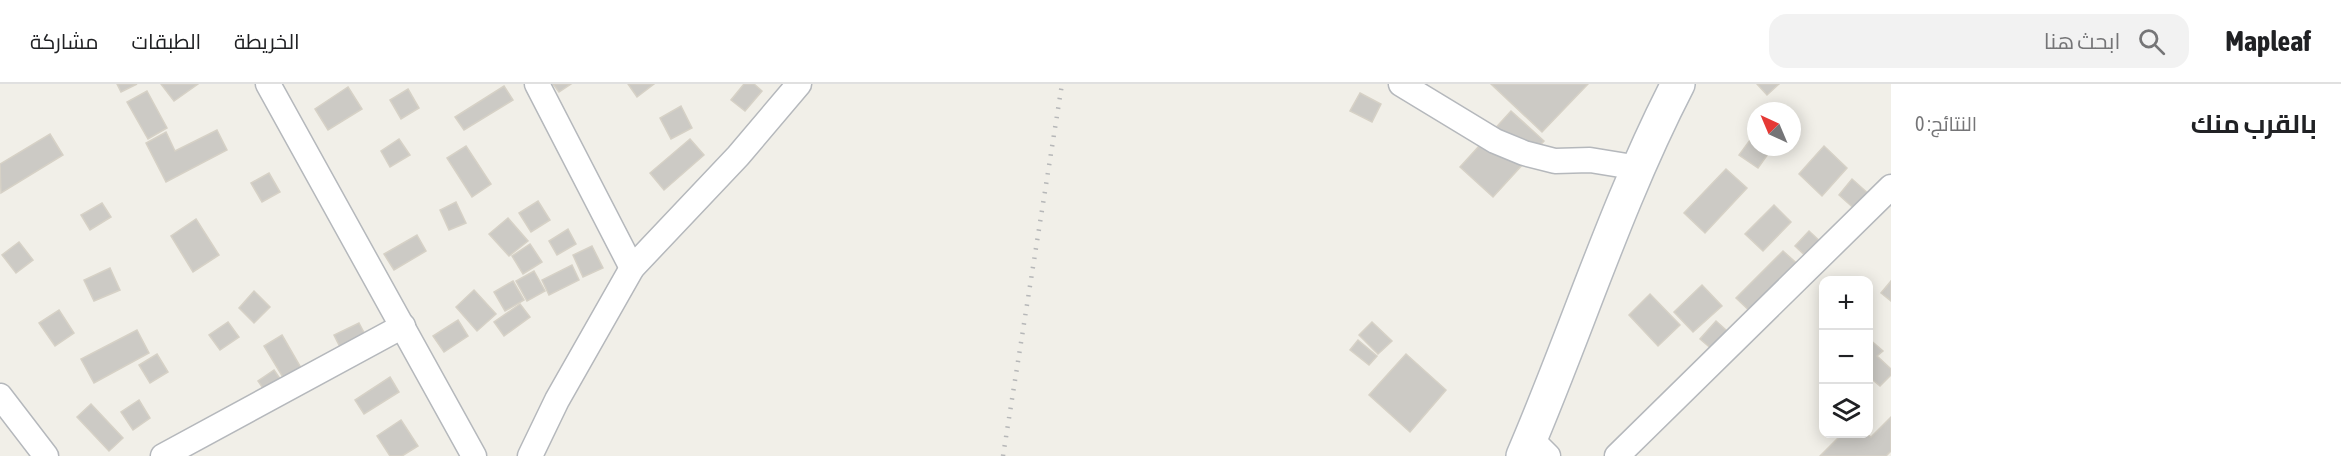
<!DOCTYPE html>
<html lang="ar">
<meta charset="utf-8">
<style>
body{margin:0;font-family:"Asap Condensed",Cairo,sans-serif;background:#f2f2f2;color:#202124;direction:rtl}
.controls{position:absolute;right:18px;bottom:18px;display:grid;overflow:hidden;border-radius:12px;box-shadow:0 3px 15px #0003}
.controls button{width:54px;height:54px;display:grid;place-items:center;padding:0;border:0;border-bottom:2px solid #e0e0e0;background:#fff;color:#202124;font:30px sans-serif}
.compass{position:absolute;left:1747px;top:18px;width:54px;height:54px;border-radius:50%;background:#fff;box-shadow:0 3px 15px #0003;rotate:316deg}
.list{margin:0;padding:0;list-style:none}
h2{display:flex;justify-content:space-between;align-items:center;height:78px;margin:0;padding:0 24px;font-size:26px}
h2 small{font-size:20px;font-weight:400;color:#757577}
.icon{flex:none;width:33px;height:33px;fill:none;stroke:currentColor;stroke-width:2;stroke-linecap:round;stroke-linejoin:round}
.map{position:relative;flex:none;width:1891px;height:372px;overflow:hidden;direction:ltr}
header{display:flex;align-items:center;gap:36px;box-sizing:border-box;height:84px;padding:0 30px;background:#fff;border-bottom:2px solid #e0e0e0}
header strong{font-size:28px}
nav{display:flex;gap:33px;margin-inline-start:auto;font-size:21px}
.search{width:420px;height:54px;background:#f2f2f2;display:flex;align-items:center;gap:15px;box-sizing:border-box;padding:0 21px;border-radius:18px;color:#757577;font-size:22px}
main{display:flex}
aside{flex:1;background:#fff}
.map>svg:first-child{display:block}
.building{fill:#cccac5;stroke:#d6d1c6;stroke-width:1.5}
.lines{fill:none;stroke-linecap:round;stroke-linejoin:round}
.street-casing{stroke:#b5b8bc;stroke-width:27}
.secondary-casing{stroke:#b6babf;stroke-width:36}
.street{stroke:#fff;stroke-width:24}
.secondary{stroke:#fff;stroke-width:33}
.rail{stroke:#b6b7b8;stroke-width:4.5;stroke-dasharray:1.5 8;stroke-linecap:butt}
</style>
<header>
<strong>Mapleaf</strong>
<div class="search"><svg class="icon" aria-label="search" viewBox="0 0 24 24"><circle cx="10" cy="10" r="6"/><path d="M15 15l6 6"/></svg>ابحث هنا</div>
<nav><a>الخريطة</a><a>الطبقات</a><a>مشاركة</a></nav>
</header>
<main>
<aside>
<h2>بالقرب منك<small>النتائج: 0</small></h2>
<ul class="list">
</ul>
</aside>
<div class="map">
<svg width="1891" height="372" viewBox="0 0 1891 372">
<rect width="100%" height="100%" fill="#f1efe8"/>
<g class="building">
<path d="M 117,0 L 137,0 L 121,8 Z"/>
<path d="M 161,0 L 198,0 L 174,17 Z"/>
<path d="M 553,0 L 571,0 L 559,8 Z"/>
<path d="M 628,0 L 654,0 L 637,13 Z"/>
<path d="M 744,0 L 754,0 L 762,7 L 745,27 L 731,16 Z"/>
<path d="M 1491,0 L 1588,0 L 1542,48 Z"/>
<path d="M 1757,0 L 1779,0 L 1767,11 Z"/>
<path d="M 504,2 L 513,16 L 464,46 L 455,33 Z"/>
<path d="M 348,3 L 362,25 L 328,46 L 315,25 Z"/>
<path d="M 408,5 L 419,24 L 401,35 L 390,16 Z"/>
<path d="M 147,7 L 167,44 L 148,55 L 127,18 Z"/>
<path d="M 1360,9 L 1381,20 L 1372,38 L 1350,27 Z"/>
<path d="M 681,22 L 692,44 L 671,55 L 660,34 Z"/>
<path d="M 1511,27 L 1544,57 L 1493,113 L 1460,83 Z"/>
<path d="M 217,46 L 227,66 L 166,98 L 146,59 L 166,48 L 175,67 Z"/>
<path d="M 1756,48 L 1756,63 L 1773,63 L 1758,84 L 1739,71 Z"/>
<path d="M 50,50 L 63,71 L 1,109 L 0,80 Z"/>
<path d="M 399,55 L 410,71 L 390,83 L 381,67 Z"/>
<path d="M 690,55 L 704,71 L 664,106 L 650,89 Z"/>
<path d="M 466,62 L 491,100 L 472,113 L 447,74 Z"/>
<path d="M 1824,62 L 1847,84 L 1822,112 L 1799,90 Z"/>
<path d="M 1726,85 L 1747,104 L 1705,149 L 1684,129 Z"/>
<path d="M 269,89 L 280,108 L 262,118 L 251,99 Z"/>
<path d="M 1852,95 L 1871,112 L 1858,128 L 1839,111 Z"/>
<path d="M 538,117 L 550,136 L 531,148 L 519,129 Z"/>
<path d="M 456,118 L 466,139 L 449,146 L 440,126 Z"/>
<path d="M 102,119 L 111,133 L 90,146 L 81,131 Z"/>
<path d="M 1774,121 L 1791,138 L 1763,167 L 1745,150 Z"/>
<path d="M 508,134 L 528,157 L 509,172 L 489,150 Z"/>
<path d="M 196,135 L 219,171 L 193,188 L 171,152 Z"/>
<path d="M 568,145 L 576,160 L 557,171 L 549,157 Z"/>
<path d="M 1809,147 L 1825,162 L 1811,177 L 1795,162 Z"/>
<path d="M 417,151 L 426,167 L 394,186 L 384,170 Z"/>
<path d="M 19,158 L 33,176 L 16,189 L 2,171 Z"/>
<path d="M 530,160 L 542,178 L 523,190 L 512,172 Z"/>
<path d="M 592,162 L 603,184 L 583,193 L 573,171 Z"/>
<path d="M 1783,167 L 1802,184 L 1755,232 L 1736,214 Z"/>
<path d="M 572,181 L 579,196 L 549,211 L 542,196 Z"/>
<path d="M 110,184 L 120,206 L 94,217 L 84,196 Z"/>
<path d="M 534,187 L 545,207 L 527,217 L 516,197 Z"/>
<path d="M 513,197 L 524,216 L 505,227 L 494,208 Z"/>
<path d="M 1891,197 L 1891,217 L 1881,209 Z"/>
<path d="M 1702,201 L 1722,222 L 1693,248 L 1674,228 Z"/>
<path d="M 474,206 L 496,230 L 477,247 L 456,223 Z"/>
<path d="M 254,207 L 270,223 L 254,239 L 239,224 Z"/>
<path d="M 1650,210 L 1680,241 L 1658,262 L 1629,231 Z"/>
<path d="M 520,220 L 530,233 L 504,252 L 494,238 Z"/>
<path d="M 59,226 L 74,249 L 55,262 L 39,239 Z"/>
<path d="M 458,236 L 468,252 L 444,268 L 433,252 Z"/>
<path d="M 1716,237 L 1736,255 L 1720,272 L 1700,255 Z"/>
<path d="M 228,238 L 239,253 L 220,266 L 209,251 Z"/>
<path d="M 1372,238 L 1392,257 L 1378,270 L 1359,251 Z"/>
<path d="M 359,239 L 370,260 L 345,273 L 334,251 Z"/>
<path d="M 137,246 L 149,269 L 94,299 L 81,275 Z"/>
<path d="M 282,251 L 304,289 L 287,300 L 264,262 Z"/>
<path d="M 1868,254 L 1883,267 L 1877,272 L 1891,285 L 1891,291 L 1880,302 L 1868,292 Z"/>
<path d="M 1358,256 L 1377,272 L 1369,281 L 1350,266 Z"/>
<path d="M 157,270 L 168,288 L 150,299 L 139,281 Z"/>
<path d="M 1406,270 L 1446,306 L 1410,348 L 1369,311 Z"/>
<path d="M 274,286 L 285,302 L 269,313 L 258,297 Z"/>
<path d="M 390,293 L 399,308 L 364,330 L 355,316 Z"/>
<path d="M 139,316 L 150,334 L 133,346 L 121,328 Z"/>
<path d="M 91,320 L 123,354 L 109,367 L 77,333 Z"/>
<path d="M 1891,333 L 1891,367 L 1886,372 L 1820,372 L 1842,350 L 1867,350 L 1871,353 Z"/>
<path d="M 401,336 L 418,362 L 402,372 L 390,372 L 377,352 Z"/>
</g>
<g class="lines">
<defs>
<g id="street">
<path d="M 268,0 L 474,372"/>
<path d="M 537,0 L 632,184"/>
<path d="M 1401,0 L 1495,57 L 1524,69 L 1555,77 L 1590,76 L 1639,84"/>
<path d="M 0,312 L 46,372"/>
<path d="M 1531,355 L 1548,372"/>
<path d="M 163,372 L 403,242"/>
<path d="M 530,372 L 557,316 L 632,184 L 738,72 L 799,0"/>
<path d="M 1617,372 L 1891,103"/>
</g>
<path id="secondary" d="M 1523,372 C 1576,249 1616,120 1678,0"/>
</defs>
<use href="#street" class="street-casing"/>
<use href="#secondary" class="secondary-casing"/>
<use href="#street" class="street"/>
<use href="#secondary" class="secondary"/>
<path class="rail" d="M 1003,372 L 1062,0"/>
</g>
</svg>
<div class="controls">
<button>+</button>
<button>−</button>
<button><svg class="icon" aria-label="layers" viewBox="0 0 24 24"><path d="M12 4l9 5-9 5-9-5zM3 14l9 5 9-5"/></svg></button>
</div>
<svg class="compass" viewBox="-18 -18 36 36"><path d="M0-13l5 13h-10z" fill="#e53935"/><path d="M0 13l5-13h-10z" fill="#757577"/></svg>
</div>
</main>
